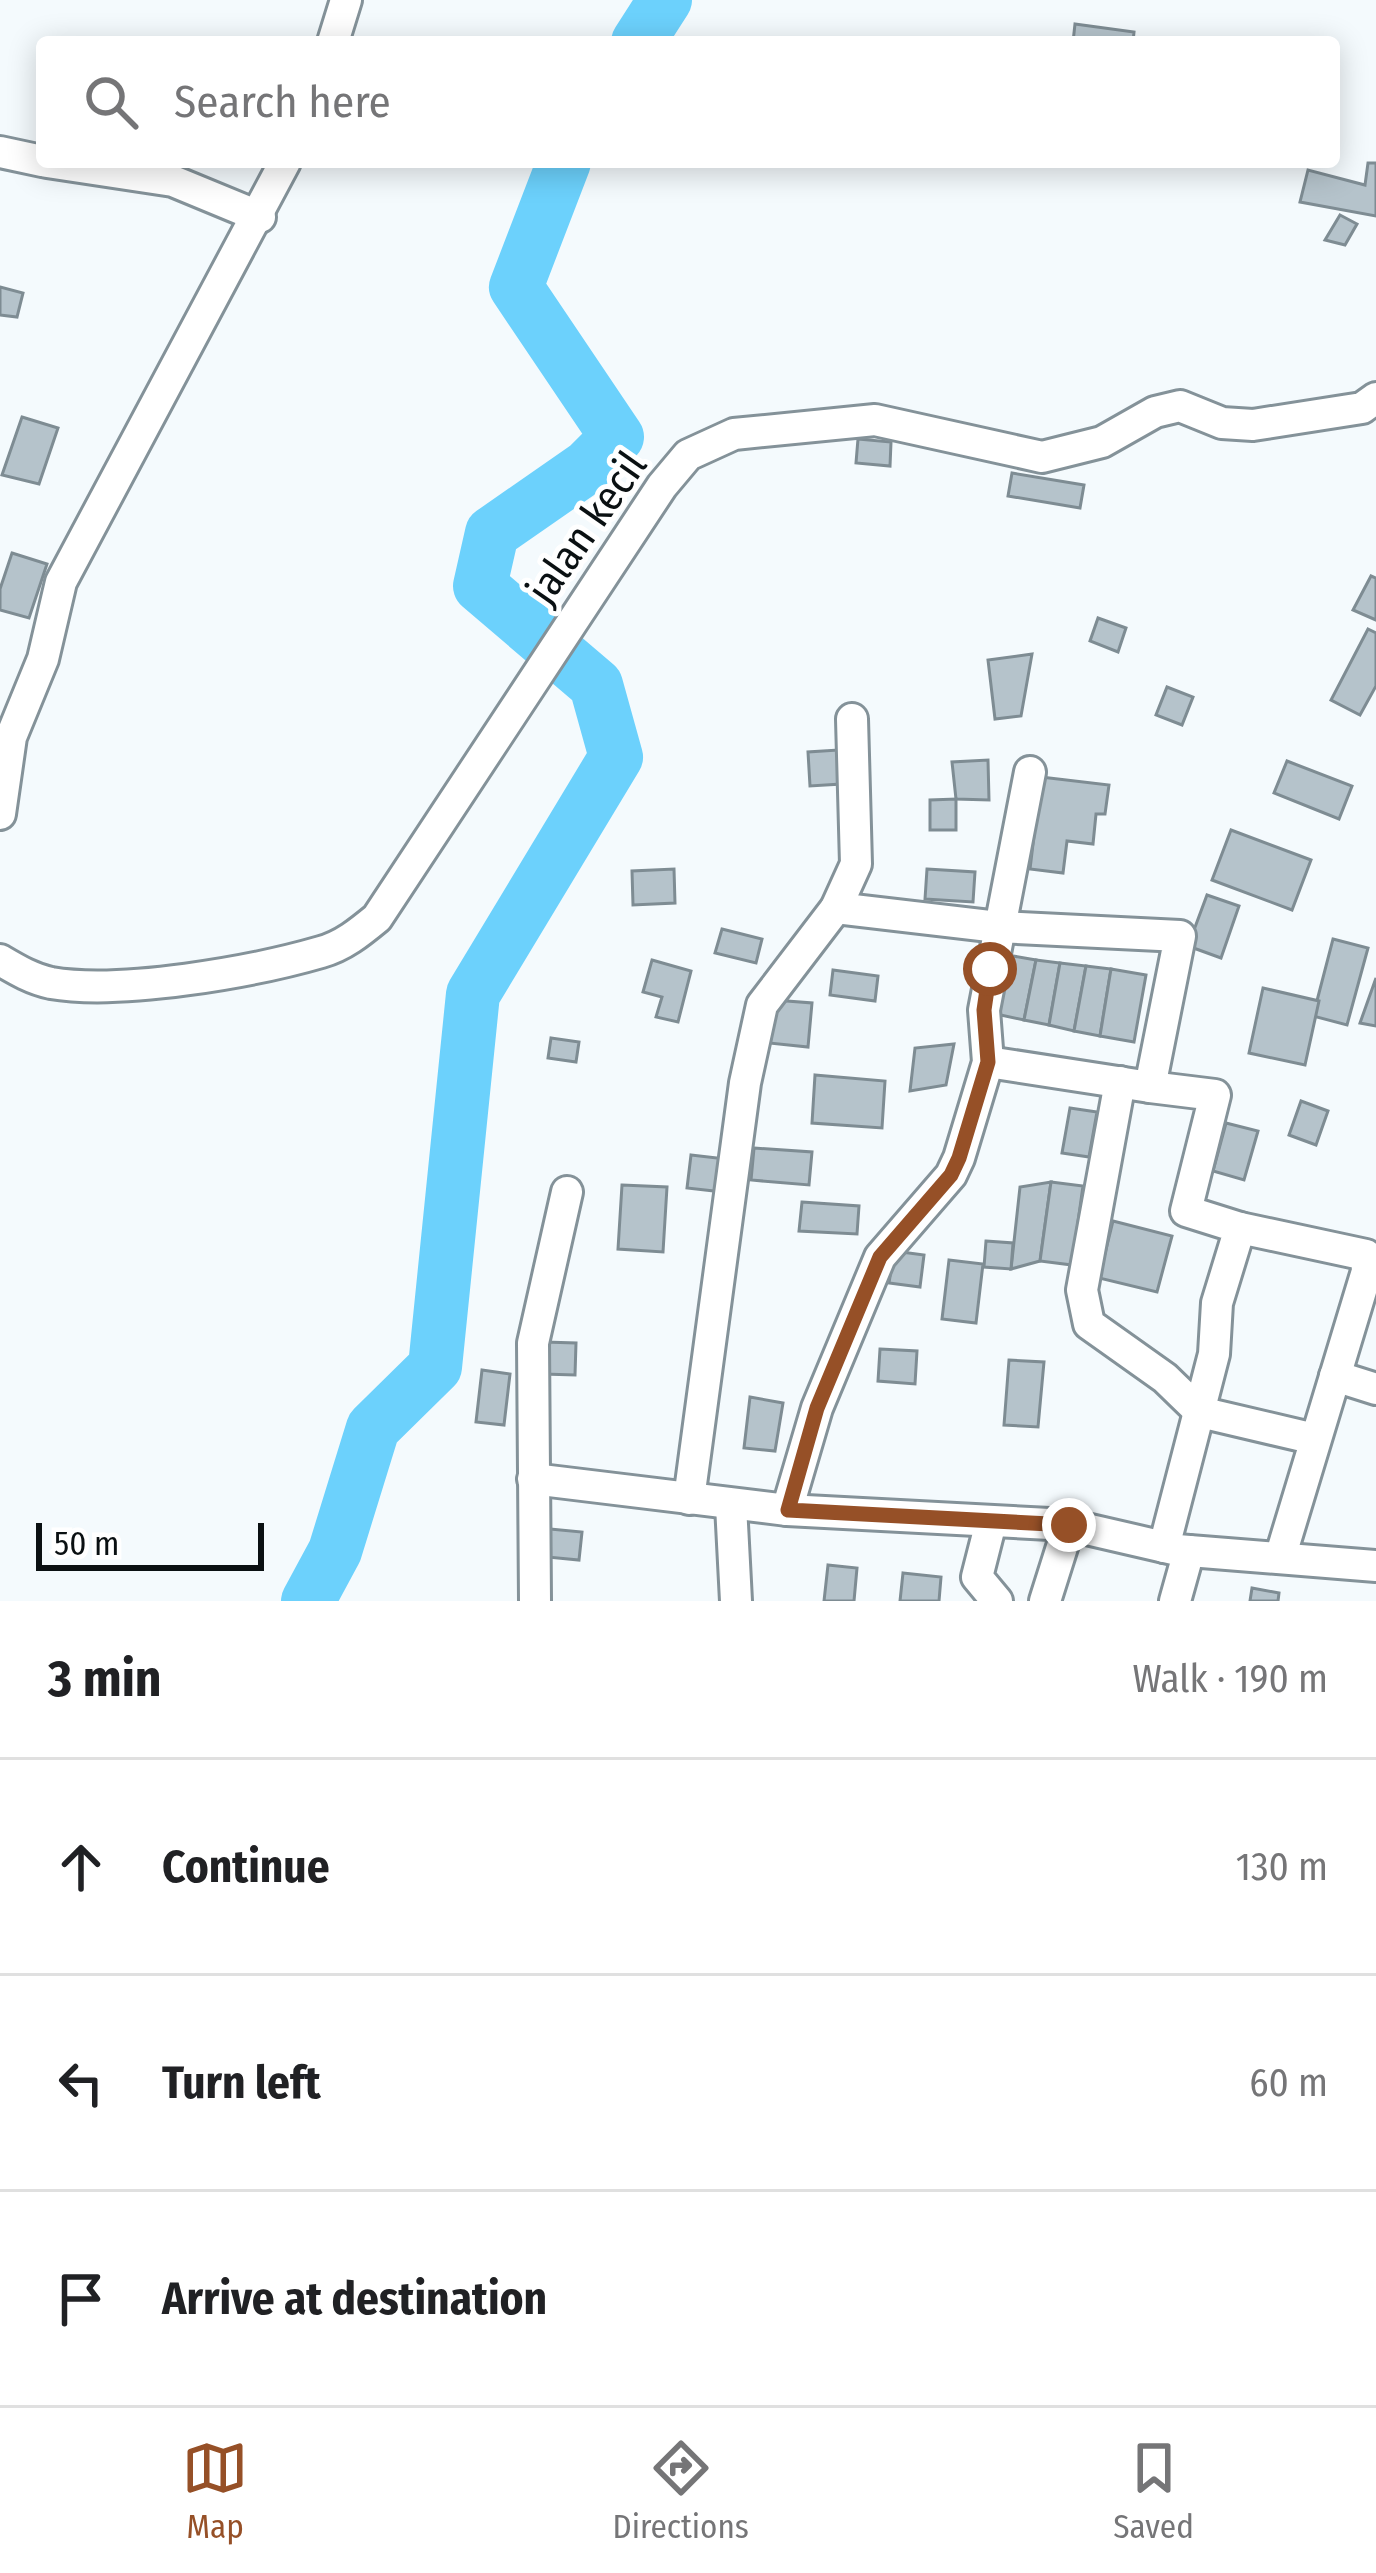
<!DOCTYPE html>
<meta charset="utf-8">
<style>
body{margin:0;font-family:"Fira Sans Condensed",sans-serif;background:#f6f6f6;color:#202124}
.scale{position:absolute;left:36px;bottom:30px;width:228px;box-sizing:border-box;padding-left:12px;border:6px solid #0a1012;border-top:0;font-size:33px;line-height:42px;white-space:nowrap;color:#0a1012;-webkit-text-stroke:9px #fff;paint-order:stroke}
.stop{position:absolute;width:36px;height:36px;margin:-27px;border:9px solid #965027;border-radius:50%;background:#fff}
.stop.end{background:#965027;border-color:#fff;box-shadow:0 3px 12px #0008}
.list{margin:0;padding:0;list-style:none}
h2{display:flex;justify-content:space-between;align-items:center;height:156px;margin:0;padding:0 48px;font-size:51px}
h2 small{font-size:39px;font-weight:400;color:#757577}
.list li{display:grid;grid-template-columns:78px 1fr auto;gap:36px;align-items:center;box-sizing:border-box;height:216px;padding:0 48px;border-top:3px solid #e0e0e0}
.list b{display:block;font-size:45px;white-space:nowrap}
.list em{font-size:39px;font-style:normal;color:#757577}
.icon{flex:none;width:66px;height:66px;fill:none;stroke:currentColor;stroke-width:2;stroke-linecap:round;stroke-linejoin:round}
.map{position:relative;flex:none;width:1376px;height:1601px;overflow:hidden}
.search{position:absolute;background:#fff;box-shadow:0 6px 30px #0003;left:36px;right:36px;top:36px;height:132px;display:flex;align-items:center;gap:30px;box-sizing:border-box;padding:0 42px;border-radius:12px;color:#757577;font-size:45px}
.sheet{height:804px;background:#fff}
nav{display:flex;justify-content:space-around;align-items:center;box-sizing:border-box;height:168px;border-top:3px solid #e0e0e0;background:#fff;font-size:33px;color:#757577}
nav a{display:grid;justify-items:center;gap:6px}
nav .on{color:#965027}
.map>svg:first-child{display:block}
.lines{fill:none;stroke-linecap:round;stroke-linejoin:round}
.river{stroke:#6cd1fc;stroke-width:54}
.building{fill:#b5c3cb;stroke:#7e8c93;stroke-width:3}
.minor-casing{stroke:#849299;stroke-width:36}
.minor{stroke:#fff;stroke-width:30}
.route{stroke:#965027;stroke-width:15}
.labels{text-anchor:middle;stroke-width:10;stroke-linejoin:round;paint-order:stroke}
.street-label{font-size:42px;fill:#0a1012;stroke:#fff}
</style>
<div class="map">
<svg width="1376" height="1601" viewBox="0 0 1376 1601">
<rect width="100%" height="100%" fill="#f4fafd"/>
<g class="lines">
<g class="river">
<path d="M 638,42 L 665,0"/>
<path d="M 308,1601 L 335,1551 L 373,1428 L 435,1367 L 473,994 L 616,757 L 596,685 L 480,586 L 492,533 L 587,467 L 617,437 L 516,287 L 564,162"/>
</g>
</g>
<g class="building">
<path d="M 1075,24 L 1134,32 L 1133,42 L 1073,42 Z"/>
<path d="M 1368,163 L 1376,163 L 1376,216 L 1300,202 L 1308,170 L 1365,185 Z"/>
<path d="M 1340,215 L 1357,224 L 1345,245 L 1325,240 Z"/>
<path d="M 0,287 L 23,293 L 17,317 L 0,315 Z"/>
<path d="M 22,417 L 58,428 L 39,484 L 2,475 Z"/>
<path d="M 858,439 L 891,442 L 890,466 L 856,463 Z"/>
<path d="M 1012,473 L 1084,485 L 1080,508 L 1008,496 Z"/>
<path d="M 12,553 L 47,564 L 29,618 L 0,610 L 0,589 Z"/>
<path d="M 1371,576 L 1376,578 L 1376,620 L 1353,610 Z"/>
<path d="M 1098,618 L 1126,628 L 1118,652 L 1090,641 Z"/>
<path d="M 1368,629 L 1376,633 L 1376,686 L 1360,715 L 1331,700 Z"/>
<path d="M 1032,654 L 1021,716 L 995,719 L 988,660 Z"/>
<path d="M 1167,687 L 1193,697 L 1182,725 L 1156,715 Z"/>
<path d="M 838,750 L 841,784 L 810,786 L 808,752 Z"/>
<path d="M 988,760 L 989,800 L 956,799 L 952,762 Z"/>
<path d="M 1287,761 L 1352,786 L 1339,819 L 1274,793 Z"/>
<path d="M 1041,777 L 1109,785 L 1105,814 L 1096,814 L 1093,844 L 1067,841 L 1063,873 L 1030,869 Z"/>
<path d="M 956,799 L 956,830 L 930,830 L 930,800 Z"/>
<path d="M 1231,830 L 1311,860 L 1292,910 L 1212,880 Z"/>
<path d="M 674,869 L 675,903 L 633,905 L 632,871 Z"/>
<path d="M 927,869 L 975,872 L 973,902 L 925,899 Z"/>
<path d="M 1207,895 L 1239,906 L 1221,958 L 1188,946 Z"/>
<path d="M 722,929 L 762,939 L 756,963 L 715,953 Z"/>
<path d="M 1333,939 L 1368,948 L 1347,1025 L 1313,1016 Z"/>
<path d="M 1007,955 L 1036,960 L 1024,1020 L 996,1014 Z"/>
<path d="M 652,960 L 691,971 L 678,1022 L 656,1017 L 662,997 L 643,992 Z"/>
<path d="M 1036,960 L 1060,963 L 1049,1025 L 1024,1020 Z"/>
<path d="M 1060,963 L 1086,966 L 1074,1031 L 1049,1025 Z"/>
<path d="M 1086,966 L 1111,969 L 1100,1036 L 1074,1031 Z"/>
<path d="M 1111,969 L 1146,975 L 1134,1042 L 1100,1036 Z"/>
<path d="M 833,970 L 878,976 L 875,1001 L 830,995 Z"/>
<path d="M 1376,978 L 1376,1026 L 1360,1023 Z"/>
<path d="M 1263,988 L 1319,1001 L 1305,1065 L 1249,1053 Z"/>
<path d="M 774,1000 L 812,1003 L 808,1047 L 769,1043 Z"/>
<path d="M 551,1038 L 579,1042 L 576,1062 L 548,1058 Z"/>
<path d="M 954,1044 L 946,1085 L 910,1091 L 915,1048 Z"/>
<path d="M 815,1075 L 885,1081 L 882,1128 L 812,1123 Z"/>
<path d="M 1301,1101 L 1328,1111 L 1316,1145 L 1289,1135 Z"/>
<path d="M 1070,1108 L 1097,1112 L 1089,1157 L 1062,1153 Z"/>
<path d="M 1226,1123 L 1258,1131 L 1244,1180 L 1213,1171 Z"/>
<path d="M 754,1148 L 812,1152 L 809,1185 L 751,1180 Z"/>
<path d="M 691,1155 L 726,1159 L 723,1192 L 687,1188 Z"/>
<path d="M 1051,1182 L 1040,1261 L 1011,1269 L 1020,1187 Z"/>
<path d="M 1051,1182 L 1083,1186 L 1072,1265 L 1040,1261 Z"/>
<path d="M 622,1185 L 667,1187 L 663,1252 L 618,1249 Z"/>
<path d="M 802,1202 L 859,1206 L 857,1234 L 799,1231 Z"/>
<path d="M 1113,1221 L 1172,1236 L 1157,1292 L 1099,1278 Z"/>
<path d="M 986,1241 L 1013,1243 L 1011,1269 L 984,1267 Z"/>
<path d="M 894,1251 L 924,1255 L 920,1287 L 889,1283 Z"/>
<path d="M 949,1260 L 983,1264 L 976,1323 L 942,1319 Z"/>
<path d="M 544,1342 L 576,1343 L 575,1375 L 543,1374 Z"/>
<path d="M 880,1349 L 917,1351 L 915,1384 L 878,1381 Z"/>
<path d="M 1009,1360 L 1044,1362 L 1038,1427 L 1004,1425 Z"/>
<path d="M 482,1370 L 510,1374 L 504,1425 L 476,1422 Z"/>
<path d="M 750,1397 L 783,1403 L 775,1451 L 744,1448 Z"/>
<path d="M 550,1529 L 582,1532 L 579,1560 L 547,1557 Z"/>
<path d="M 828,1565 L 857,1568 L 854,1601 L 824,1601 Z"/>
<path d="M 903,1573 L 941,1577 L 939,1601 L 900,1601 Z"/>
<path d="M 1252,1588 L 1279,1593 L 1278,1601 L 1250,1601 Z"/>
</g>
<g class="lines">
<defs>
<g id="minor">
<path d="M 333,42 L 346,0"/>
<path d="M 0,152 L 42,161"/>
<path d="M 47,162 L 173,181 L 260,217"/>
<path d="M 0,814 L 11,737 L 43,659 L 61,582 L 285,162"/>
<path d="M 836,908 L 998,927 L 1180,936 L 1150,1087 L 988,1062"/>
<path d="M 0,960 C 17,970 32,979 51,983 C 121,995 252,972 321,952 C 343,946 360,932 377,918 L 662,486 L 688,455 L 734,434 L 875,420 L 1042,457 L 1102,442 L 1155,412 L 1180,406 L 1222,423 L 1253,425 L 1362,408 L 1376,398"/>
<path d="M 1120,1082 L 1082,1290 L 1089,1324 L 1165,1378 L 1200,1412 L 1315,1439"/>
<path d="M 1150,1087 L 1215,1095 L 1186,1211 L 1240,1228 L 1217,1303 L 1214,1354 L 1164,1547"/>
<path d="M 1240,1228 L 1366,1255 L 1367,1271 L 1280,1558"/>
<path d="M 1335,1376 L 1376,1389"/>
<path d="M 533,1479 L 787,1510 L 1069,1525 L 1177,1550 L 1376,1566"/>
<path d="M 689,1499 L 745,1083 L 762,1005 L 836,908 L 856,864 L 852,719"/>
<path d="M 731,1505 L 736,1601"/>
<path d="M 787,1510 L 817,1408 L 880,1257 L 951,1175 L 959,1158 L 988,1062 L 984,1010 L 1030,772"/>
<path d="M 991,1522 L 977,1577 L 997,1601"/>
<path d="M 535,1601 L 533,1343 L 567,1192"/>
<path d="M 1045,1601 L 1069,1525"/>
<path d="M 1175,1601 L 1189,1551"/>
</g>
</defs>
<use href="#minor" class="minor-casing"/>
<use href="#minor" class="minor"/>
</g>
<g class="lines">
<path class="route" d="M 990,969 L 984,1010 L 988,1062 L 959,1158 L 951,1175 L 880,1257 L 817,1408 L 788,1510 L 1069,1525"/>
</g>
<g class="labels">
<g class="street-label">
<text transform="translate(586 527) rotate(-55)" y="15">jalan kecil</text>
</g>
</g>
</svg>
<div class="scale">50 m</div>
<div class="stop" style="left:990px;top:969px"></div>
<div class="stop end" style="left:1069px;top:1525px"></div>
<div class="search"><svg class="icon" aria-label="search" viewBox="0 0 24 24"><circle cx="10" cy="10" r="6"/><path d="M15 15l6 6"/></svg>Search here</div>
</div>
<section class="sheet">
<h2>3 min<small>Walk · 190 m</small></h2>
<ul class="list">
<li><svg class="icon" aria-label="ahead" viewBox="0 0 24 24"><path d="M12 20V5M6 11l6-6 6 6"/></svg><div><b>Continue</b></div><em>130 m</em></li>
<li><svg class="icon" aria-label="left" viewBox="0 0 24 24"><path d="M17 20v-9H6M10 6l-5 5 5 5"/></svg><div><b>Turn left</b></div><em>60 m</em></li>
<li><svg class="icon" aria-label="arrive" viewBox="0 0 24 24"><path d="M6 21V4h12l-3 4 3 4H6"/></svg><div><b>Arrive at destination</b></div></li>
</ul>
</section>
<nav>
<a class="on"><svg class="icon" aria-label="map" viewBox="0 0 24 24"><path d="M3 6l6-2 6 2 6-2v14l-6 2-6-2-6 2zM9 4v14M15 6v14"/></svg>Map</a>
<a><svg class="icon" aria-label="directions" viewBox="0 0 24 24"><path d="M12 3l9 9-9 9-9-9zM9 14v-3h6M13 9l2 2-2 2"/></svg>Directions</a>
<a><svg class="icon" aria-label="saved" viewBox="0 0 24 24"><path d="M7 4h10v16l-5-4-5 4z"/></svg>Saved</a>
</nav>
